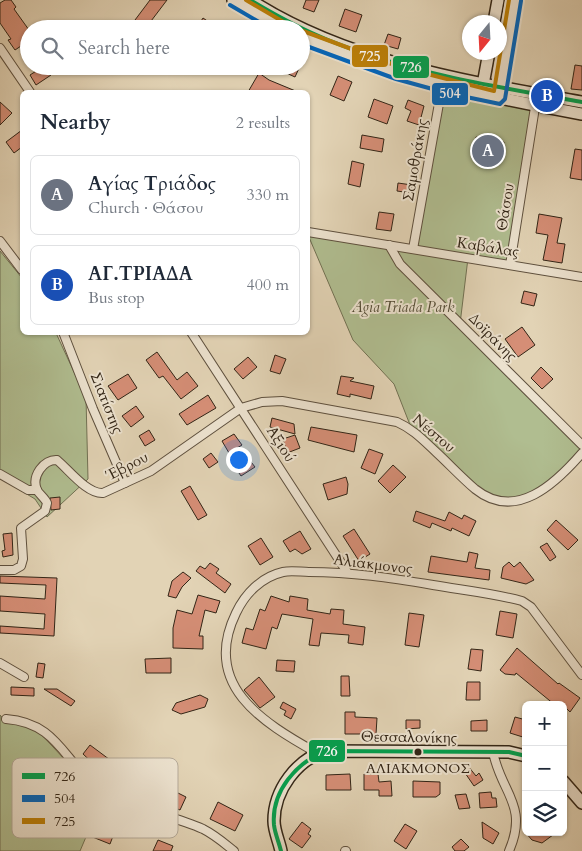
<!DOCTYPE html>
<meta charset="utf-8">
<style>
body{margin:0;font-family:Cardo,serif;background:#f6f6f7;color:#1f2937}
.controls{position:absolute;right:15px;bottom:15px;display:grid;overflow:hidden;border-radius:8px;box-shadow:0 1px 4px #0004}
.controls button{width:45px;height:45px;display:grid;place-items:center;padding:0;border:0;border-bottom:1px solid #e0e1e3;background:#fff;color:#1f2937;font:25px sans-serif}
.compass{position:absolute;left:462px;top:15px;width:45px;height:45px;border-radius:50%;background:#fff;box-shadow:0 1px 4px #0004;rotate:198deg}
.you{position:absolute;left:238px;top:459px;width:18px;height:18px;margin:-12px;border:4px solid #fff;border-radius:50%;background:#1a73e8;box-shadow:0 0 0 8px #1a73e833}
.badge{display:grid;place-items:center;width:32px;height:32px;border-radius:50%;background:#2563eb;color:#fff;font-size:16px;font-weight:700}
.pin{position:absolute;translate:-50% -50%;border:2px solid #fff;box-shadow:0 1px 5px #0006}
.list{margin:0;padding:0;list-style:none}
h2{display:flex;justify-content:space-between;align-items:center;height:65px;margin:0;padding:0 20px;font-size:21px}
h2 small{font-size:16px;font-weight:400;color:#747a83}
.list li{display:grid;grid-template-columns:32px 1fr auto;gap:15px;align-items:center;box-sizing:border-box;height:80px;margin:0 10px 10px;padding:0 10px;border:1px solid #e0e1e3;border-radius:8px}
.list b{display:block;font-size:19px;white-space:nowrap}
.list p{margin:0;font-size:16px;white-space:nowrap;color:#747a83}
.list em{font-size:16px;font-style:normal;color:#747a83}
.icon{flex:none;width:28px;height:28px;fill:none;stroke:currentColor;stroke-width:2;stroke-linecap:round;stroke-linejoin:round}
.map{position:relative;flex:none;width:582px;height:851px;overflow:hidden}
.search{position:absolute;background:#fff;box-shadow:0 1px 4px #0004;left:20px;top:20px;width:290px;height:55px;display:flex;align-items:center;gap:12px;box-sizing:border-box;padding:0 18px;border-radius:28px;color:#747a83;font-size:19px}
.panel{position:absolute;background:#fff;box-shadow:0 1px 4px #0004;left:20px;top:90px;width:290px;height:245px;border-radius:8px}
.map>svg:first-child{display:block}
.green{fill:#b0bd90;stroke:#717153}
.building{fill:#d58e76;stroke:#322516}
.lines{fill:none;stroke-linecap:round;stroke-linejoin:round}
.street-casing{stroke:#5e503e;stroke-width:10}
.secondary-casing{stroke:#322516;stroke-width:14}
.street{stroke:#ece2cf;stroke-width:8}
.secondary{stroke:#ece2cf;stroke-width:11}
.bus-1-casing{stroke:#ece2cf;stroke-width:8}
.bus-2-casing{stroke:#ece2cf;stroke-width:8}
.bus-3-casing{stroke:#ece2cf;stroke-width:8}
.bus-1{stroke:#02a04e;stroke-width:4}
.bus-2{stroke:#0065bd;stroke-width:4}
.bus-3{stroke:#bc7f07;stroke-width:4}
.bus-dot{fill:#322516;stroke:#ece2cf;stroke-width:2}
.labels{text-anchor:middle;stroke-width:4;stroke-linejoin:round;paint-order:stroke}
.bus-label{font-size:14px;fill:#322516;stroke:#ece2cf}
.street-label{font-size:15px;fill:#322516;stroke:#ece2cf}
.park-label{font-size:15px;font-style:italic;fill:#524b34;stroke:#ece2cf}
.key{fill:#ece2cf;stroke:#b4a998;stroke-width:1}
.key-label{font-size:14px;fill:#322516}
.line-badge{stroke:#ece2cf;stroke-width:2}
.badge-label{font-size:14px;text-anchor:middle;font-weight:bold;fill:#fff}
</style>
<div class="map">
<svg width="582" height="851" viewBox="0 0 582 851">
<rect width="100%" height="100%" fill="#e2d3b5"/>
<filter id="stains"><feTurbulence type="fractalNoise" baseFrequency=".004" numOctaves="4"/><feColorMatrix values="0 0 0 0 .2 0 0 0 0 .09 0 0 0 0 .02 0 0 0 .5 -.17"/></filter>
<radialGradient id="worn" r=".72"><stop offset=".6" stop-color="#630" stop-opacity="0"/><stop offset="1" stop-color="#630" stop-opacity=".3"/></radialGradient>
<g class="green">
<path d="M 441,86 L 536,105 L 510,265 L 468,258 L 460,324 L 582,445 L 582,453 L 528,499 L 489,497 L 412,430 L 394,384 L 353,340 L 308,235 L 413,249 Z"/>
<path d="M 0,251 L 22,278 L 22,332 L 56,333 L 86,398 L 88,479 L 47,517 L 35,499 L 0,478 Z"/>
<path d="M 0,715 L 6,722 L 19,721 L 40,733 L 80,776 L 103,797 L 80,851 L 0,851 Z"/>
</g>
<g class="building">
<path d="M 5,0 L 11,0 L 16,7 L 14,9 L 29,30 L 29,58 L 21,46 L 15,50 L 8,40 L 11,39 L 0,23 L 0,3 Z"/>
<path d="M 150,0 L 167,0 L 145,29 L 139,29 L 132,24 Z"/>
<path d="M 306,0 L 319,0 L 314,12 L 303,8 Z"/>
<path d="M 345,9 L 362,15 L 356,32 L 339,26 Z"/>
<path d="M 203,18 L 219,29 L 196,29 Z"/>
<path d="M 388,34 L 401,38 L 398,49 L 384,45 Z"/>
<path d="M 575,65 L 582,66 L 582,90 L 571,89 Z"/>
<path d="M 44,66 L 51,75 L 36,85 L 30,75 Z"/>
<path d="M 286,66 L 300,66 L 295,77 L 284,72 Z"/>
<path d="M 259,73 L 269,80 L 298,92 L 248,92 Z"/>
<path d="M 338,76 L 352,82 L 344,101 L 330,95 Z"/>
<path d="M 374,99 L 393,106 L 387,124 L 368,117 Z"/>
<path d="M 408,100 L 424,106 L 419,125 L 407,121 L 411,111 L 405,108 Z"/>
<path d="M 0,102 L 12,113 L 0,125 Z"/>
<path d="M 22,130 L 22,147 L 14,153 L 6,142 Z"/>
<path d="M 362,135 L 384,139 L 382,152 L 360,148 Z"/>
<path d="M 476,137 L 504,142 L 500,164 L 472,159 Z"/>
<path d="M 575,149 L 582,150 L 582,180 L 570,178 Z"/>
<path d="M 352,161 L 364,164 L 360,187 L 348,184 Z"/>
<path d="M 398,183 L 412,185 L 411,193 L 397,191 Z"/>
<path d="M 379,212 L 394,214 L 391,231 L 376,229 Z"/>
<path d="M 539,214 L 562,218 L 557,243 L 565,244 L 562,263 L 543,260 L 548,235 L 536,233 Z"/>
<path d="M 524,291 L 537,294 L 534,306 L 521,303 Z"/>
<path d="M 522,327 L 535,345 L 518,357 L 505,339 Z"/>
<path d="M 157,352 L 177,380 L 187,372 L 198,386 L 181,399 L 163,376 L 159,378 L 146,360 Z"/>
<path d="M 275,355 L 286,359 L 280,374 L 270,371 Z"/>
<path d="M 248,357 L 257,367 L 243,379 L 234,369 Z"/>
<path d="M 541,367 L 553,379 L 542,389 L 531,378 Z"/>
<path d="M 128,374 L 137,388 L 118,400 L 108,386 Z"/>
<path d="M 341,376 L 354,378 L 350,381 L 374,386 L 371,399 L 350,394 L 350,397 L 337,394 Z"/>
<path d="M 208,395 L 216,408 L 187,425 L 179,414 Z"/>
<path d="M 136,406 L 144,417 L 131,427 L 122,416 Z"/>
<path d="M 272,418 L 294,424 L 295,434 L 270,427 Z"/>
<path d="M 311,427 L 357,435 L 354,452 L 308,440 Z"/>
<path d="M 149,430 L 155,440 L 145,446 L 139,436 Z"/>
<path d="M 234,434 L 242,445 L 229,453 L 222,441 Z"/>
<path d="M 295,435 L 300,448 L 287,453 L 283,439 Z"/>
<path d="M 369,449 L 383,454 L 375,474 L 361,468 Z"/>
<path d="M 211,453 L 218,462 L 209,468 L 203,459 Z"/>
<path d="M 248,458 L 255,467 L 241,476 L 235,467 Z"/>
<path d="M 393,465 L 406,477 L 390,493 L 378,481 Z"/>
<path d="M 346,477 L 348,484 L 347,494 L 328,500 L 323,484 Z"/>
<path d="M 190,486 L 207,515 L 198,520 L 181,491 Z"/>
<path d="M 60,497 L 60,509 L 51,510 L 50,498 Z"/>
<path d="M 416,511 L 445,521 L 449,512 L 462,519 L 464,515 L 476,521 L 469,536 L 452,528 L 451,531 L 432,523 L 430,528 L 413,521 Z"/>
<path d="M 556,520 L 578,540 L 568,550 L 547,530 Z"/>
<path d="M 354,529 L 370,554 L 359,561 L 343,536 Z"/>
<path d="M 300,531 L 311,549 L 302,554 L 295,549 L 290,552 L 283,541 Z"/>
<path d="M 12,533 L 13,555 L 3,557 L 2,551 L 5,550 L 3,534 Z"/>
<path d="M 261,538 L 273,557 L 260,565 L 248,546 Z"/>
<path d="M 547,543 L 556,557 L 550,561 L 540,547 Z"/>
<path d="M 469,552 L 478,554 L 475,568 L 490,570 L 489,580 L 428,572 L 431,556 L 467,562 Z"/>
<path d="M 509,562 L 514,567 L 520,562 L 534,580 L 526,584 L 501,578 L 503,567 Z"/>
<path d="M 210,563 L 219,569 L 216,573 L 231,584 L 225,593 L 196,571 L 200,566 L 205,569 Z"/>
<path d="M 183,572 L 191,578 L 182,587 L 176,598 L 168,596 L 172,581 Z"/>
<path d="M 0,576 L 57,578 L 54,636 L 0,633 L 0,626 L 44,629 L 45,614 L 0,611 L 0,596 L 45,599 L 46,585 L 0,583 Z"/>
<path d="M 198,595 L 220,601 L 216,613 L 205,610 L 199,636 L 203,636 L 203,649 L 173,648 L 173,628 L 177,610 L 192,614 Z"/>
<path d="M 271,596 L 289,602 L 290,596 L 308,599 L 307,610 L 330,614 L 331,609 L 344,610 L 343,624 L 365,627 L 363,645 L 348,643 L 349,635 L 321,633 L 319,646 L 309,645 L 313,619 L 282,614 L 277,629 L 272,627 L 266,649 L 242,643 L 246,628 L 253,630 L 260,609 L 265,611 Z"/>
<path d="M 500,611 L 517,614 L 513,638 L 496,635 Z"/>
<path d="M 409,613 L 424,615 L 419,647 L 405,645 Z"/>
<path d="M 517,648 L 558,684 L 559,683 L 580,698 L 570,712 L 563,705 L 555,705 L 516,673 L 515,675 L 505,674 L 500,670 Z"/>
<path d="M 471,649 L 483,650 L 481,671 L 468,669 Z"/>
<path d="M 171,658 L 171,673 L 146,673 L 145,659 Z"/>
<path d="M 277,660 L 295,661 L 294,672 L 276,671 Z"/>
<path d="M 38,663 L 45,664 L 43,678 L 36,677 Z"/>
<path d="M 341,676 L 349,676 L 350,696 L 341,696 Z"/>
<path d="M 259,677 L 275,697 L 260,708 L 244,690 Z"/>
<path d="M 467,682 L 480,682 L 480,700 L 466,700 Z"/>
<path d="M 11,687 L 34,688 L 34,696 L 11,695 Z"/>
<path d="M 44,689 L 57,689 L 75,701 L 71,706 Z"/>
<path d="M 200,695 L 208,699 L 205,707 L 181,714 L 172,710 L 176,703 Z"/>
<path d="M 283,702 L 296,709 L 291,719 L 284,715 L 286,711 L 280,708 Z"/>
<path d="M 345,712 L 355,712 L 355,717 L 377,718 L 376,734 L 345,734 Z"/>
<path d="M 515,717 L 526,720 L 526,738 L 510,733 Z"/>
<path d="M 406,720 L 420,720 L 420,728 L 406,729 Z"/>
<path d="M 487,720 L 487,731 L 471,731 L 471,721 Z"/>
<path d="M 90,745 L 133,777 L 140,767 L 151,774 L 143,785 L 168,797 L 172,790 L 186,797 L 180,810 L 160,801 L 159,803 L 136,794 L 122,784 L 120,786 L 112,781 L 114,778 L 97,767 L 83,754 Z"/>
<path d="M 468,766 L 476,776 L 479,773 L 483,780 L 474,786 L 463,770 Z"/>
<path d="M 350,774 L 351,790 L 326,790 L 326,775 Z"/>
<path d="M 364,774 L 378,774 L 379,782 L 391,781 L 392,796 L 379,796 L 379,790 L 364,790 Z"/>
<path d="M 413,781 L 440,782 L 440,794 L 436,797 L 413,797 Z"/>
<path d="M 491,792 L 492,798 L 496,798 L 497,807 L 480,808 L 479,793 Z"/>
<path d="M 466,794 L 470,808 L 459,809 L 455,795 Z"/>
<path d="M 218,802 L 243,815 L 235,831 L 210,819 Z"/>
<path d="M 98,816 L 118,823 L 110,844 L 90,836 Z"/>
<path d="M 302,822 L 311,829 L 308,834 L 311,836 L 302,848 L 289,839 Z"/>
<path d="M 482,822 L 499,833 L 493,844 L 483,838 Z"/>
<path d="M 405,824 L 417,831 L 406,849 L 394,841 Z"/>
<path d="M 525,832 L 557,832 L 542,843 L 532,840 Z"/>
<path d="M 461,839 L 469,847 L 464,851 L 455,851 L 452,847 Z"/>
<path d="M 158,840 L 173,846 L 171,851 L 153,851 Z"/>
</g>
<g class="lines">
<defs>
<g id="street">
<path d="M 0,48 L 30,92"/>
<path d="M 308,232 L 582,277"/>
<path d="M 0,241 L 22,270"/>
<path d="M 389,245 L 400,264 L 582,445"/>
<path d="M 413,249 L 443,81"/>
<path d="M 510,265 L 536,101"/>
<path d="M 63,332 L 93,409 L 125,483"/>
<path d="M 191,332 L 347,572"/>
<path d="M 0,474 L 28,490 L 37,490"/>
<path d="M 0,570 L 14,570 L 21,566 L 23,559 L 21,528 L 45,511 L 47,503 C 45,498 39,494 37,490 C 31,476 44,459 57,460 C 69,470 87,494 103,493 L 151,471 L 241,408 L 262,402 L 282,401 L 397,422 C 413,429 424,441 436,452 C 449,464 462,478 475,489 C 516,522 556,483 582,453"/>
<path d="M 0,663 L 24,677"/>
<path d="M 6,719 C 60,723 64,765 101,789 C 132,810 170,814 203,829 C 215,835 224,843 234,851"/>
<path d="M 493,752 C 501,793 529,805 509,851"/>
<path d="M 317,753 C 262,722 201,685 236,613 C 245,594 261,577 283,572 C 291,570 301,572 309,572 C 352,572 391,578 433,585 C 462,590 493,593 522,601 L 531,607 L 582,675"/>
<path d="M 345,851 L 346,851"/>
</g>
<g id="secondary">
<path d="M 233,0 L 284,29"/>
<path d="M 250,0 C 347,63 470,82 582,102"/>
<path d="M 494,22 L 498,0"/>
<path d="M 301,37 C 395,77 482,96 582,114"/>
<path d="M 482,90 L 489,52"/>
<path d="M 499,94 L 515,0"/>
<path d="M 563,781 L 582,803"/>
<path d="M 281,851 C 279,841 274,831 274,821 C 274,790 297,759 326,751 L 509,752 L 526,756"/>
</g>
</defs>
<use href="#street" class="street-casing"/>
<use href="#secondary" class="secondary-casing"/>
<use href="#street" class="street"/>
<use href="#secondary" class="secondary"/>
<defs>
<g id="bus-1">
<path d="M 250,0 C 275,15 300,29 328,40 C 409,73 496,87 582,102"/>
<path d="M 281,851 C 279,842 275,834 274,825 C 271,791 297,762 326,751 L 509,752 L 526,756"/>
</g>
<g id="bus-2">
<path d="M 230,5 L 271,29"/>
<path d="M 301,44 L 396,79 L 447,93 L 500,104 L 505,99 L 521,1"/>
</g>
<g id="bus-3">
<path d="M 246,0 L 287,24"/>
<path d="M 303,31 L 400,67 L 494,91 L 509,0"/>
</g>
</defs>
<use href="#bus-1" class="bus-1-casing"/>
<use href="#bus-2" class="bus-2-casing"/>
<use href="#bus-3" class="bus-3-casing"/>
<use href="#bus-1" class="bus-1"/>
<use href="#bus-2" class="bus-2"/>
<use href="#bus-3" class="bus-3"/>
</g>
<circle class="bus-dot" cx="418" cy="752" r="4.5"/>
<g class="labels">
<g class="bus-label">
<text x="418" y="773">ΑΛΙΑΚΜΟΝΟΣ</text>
</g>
<g class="street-label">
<text transform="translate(415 160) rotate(-80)" y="5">Σαμοθράκης</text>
<text transform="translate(505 207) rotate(-81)" y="5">Θάσου</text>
<text transform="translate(488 247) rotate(9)" y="5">Καβάλας</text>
<text transform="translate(493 337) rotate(45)" y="5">Δοϊράνης</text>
<text transform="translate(107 403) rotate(68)" y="5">Σιατίστης</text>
<text transform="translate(434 433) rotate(40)" y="5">Νέστου</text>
<text transform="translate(281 444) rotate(57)" y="5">Αξιού</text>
<text transform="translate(127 466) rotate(-27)" y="5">Έβρου</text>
<text transform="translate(373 564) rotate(7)" y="5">Αλιάκμονος</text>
<text transform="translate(409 737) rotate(1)" y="5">Θεσσαλονίκης</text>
</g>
<g class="park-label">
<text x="403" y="312">Agia Triada Park</text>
</g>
</g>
<rect x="12" y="758" width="166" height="80" rx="8" class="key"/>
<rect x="22" y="773" width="23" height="6" fill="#02a04e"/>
<rect x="22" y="795" width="23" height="7" fill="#0065bd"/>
<rect x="22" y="818" width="23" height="6" fill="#bc7f07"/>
<g class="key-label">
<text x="54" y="781">726</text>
<text x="54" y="803">504</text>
<text x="54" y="826">725</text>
</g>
<g class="line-badge">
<rect x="351" y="44" width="38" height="24" rx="5" fill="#bc7f07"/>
<rect x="392" y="55" width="38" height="24" rx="5" fill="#02a04e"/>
<rect x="431" y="82" width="38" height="24" rx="5" fill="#0065bd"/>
<rect x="308" y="739" width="38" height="24" rx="5" fill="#02a04e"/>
</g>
<g class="badge-label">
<text x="370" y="61">725</text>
<text x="411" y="72">726</text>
<text x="450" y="98">504</text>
<text x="327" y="756">726</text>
</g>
<rect width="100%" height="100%" filter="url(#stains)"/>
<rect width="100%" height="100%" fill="url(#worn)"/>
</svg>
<div class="controls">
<button>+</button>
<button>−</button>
<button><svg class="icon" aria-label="layers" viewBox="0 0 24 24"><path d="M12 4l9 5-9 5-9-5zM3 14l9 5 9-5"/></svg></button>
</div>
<svg class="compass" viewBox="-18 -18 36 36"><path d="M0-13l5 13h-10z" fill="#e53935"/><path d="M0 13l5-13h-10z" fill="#747a83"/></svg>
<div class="you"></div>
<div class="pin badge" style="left:488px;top:151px;background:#6b7280">A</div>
<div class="pin badge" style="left:547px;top:96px;background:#1a4fb4">B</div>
<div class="search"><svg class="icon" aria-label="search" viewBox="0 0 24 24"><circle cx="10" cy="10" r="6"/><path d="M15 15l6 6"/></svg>Search here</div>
<section class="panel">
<h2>Nearby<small>2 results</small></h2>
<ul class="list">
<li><span class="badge" style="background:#6b7280">A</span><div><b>Αγίας Τριάδος</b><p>Church · Θάσου</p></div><em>330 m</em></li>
<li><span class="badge" style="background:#1a4fb4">B</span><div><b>ΑΓ.ΤΡΙΑΔΑ</b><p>Bus stop</p></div><em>400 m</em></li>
</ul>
</section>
</div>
